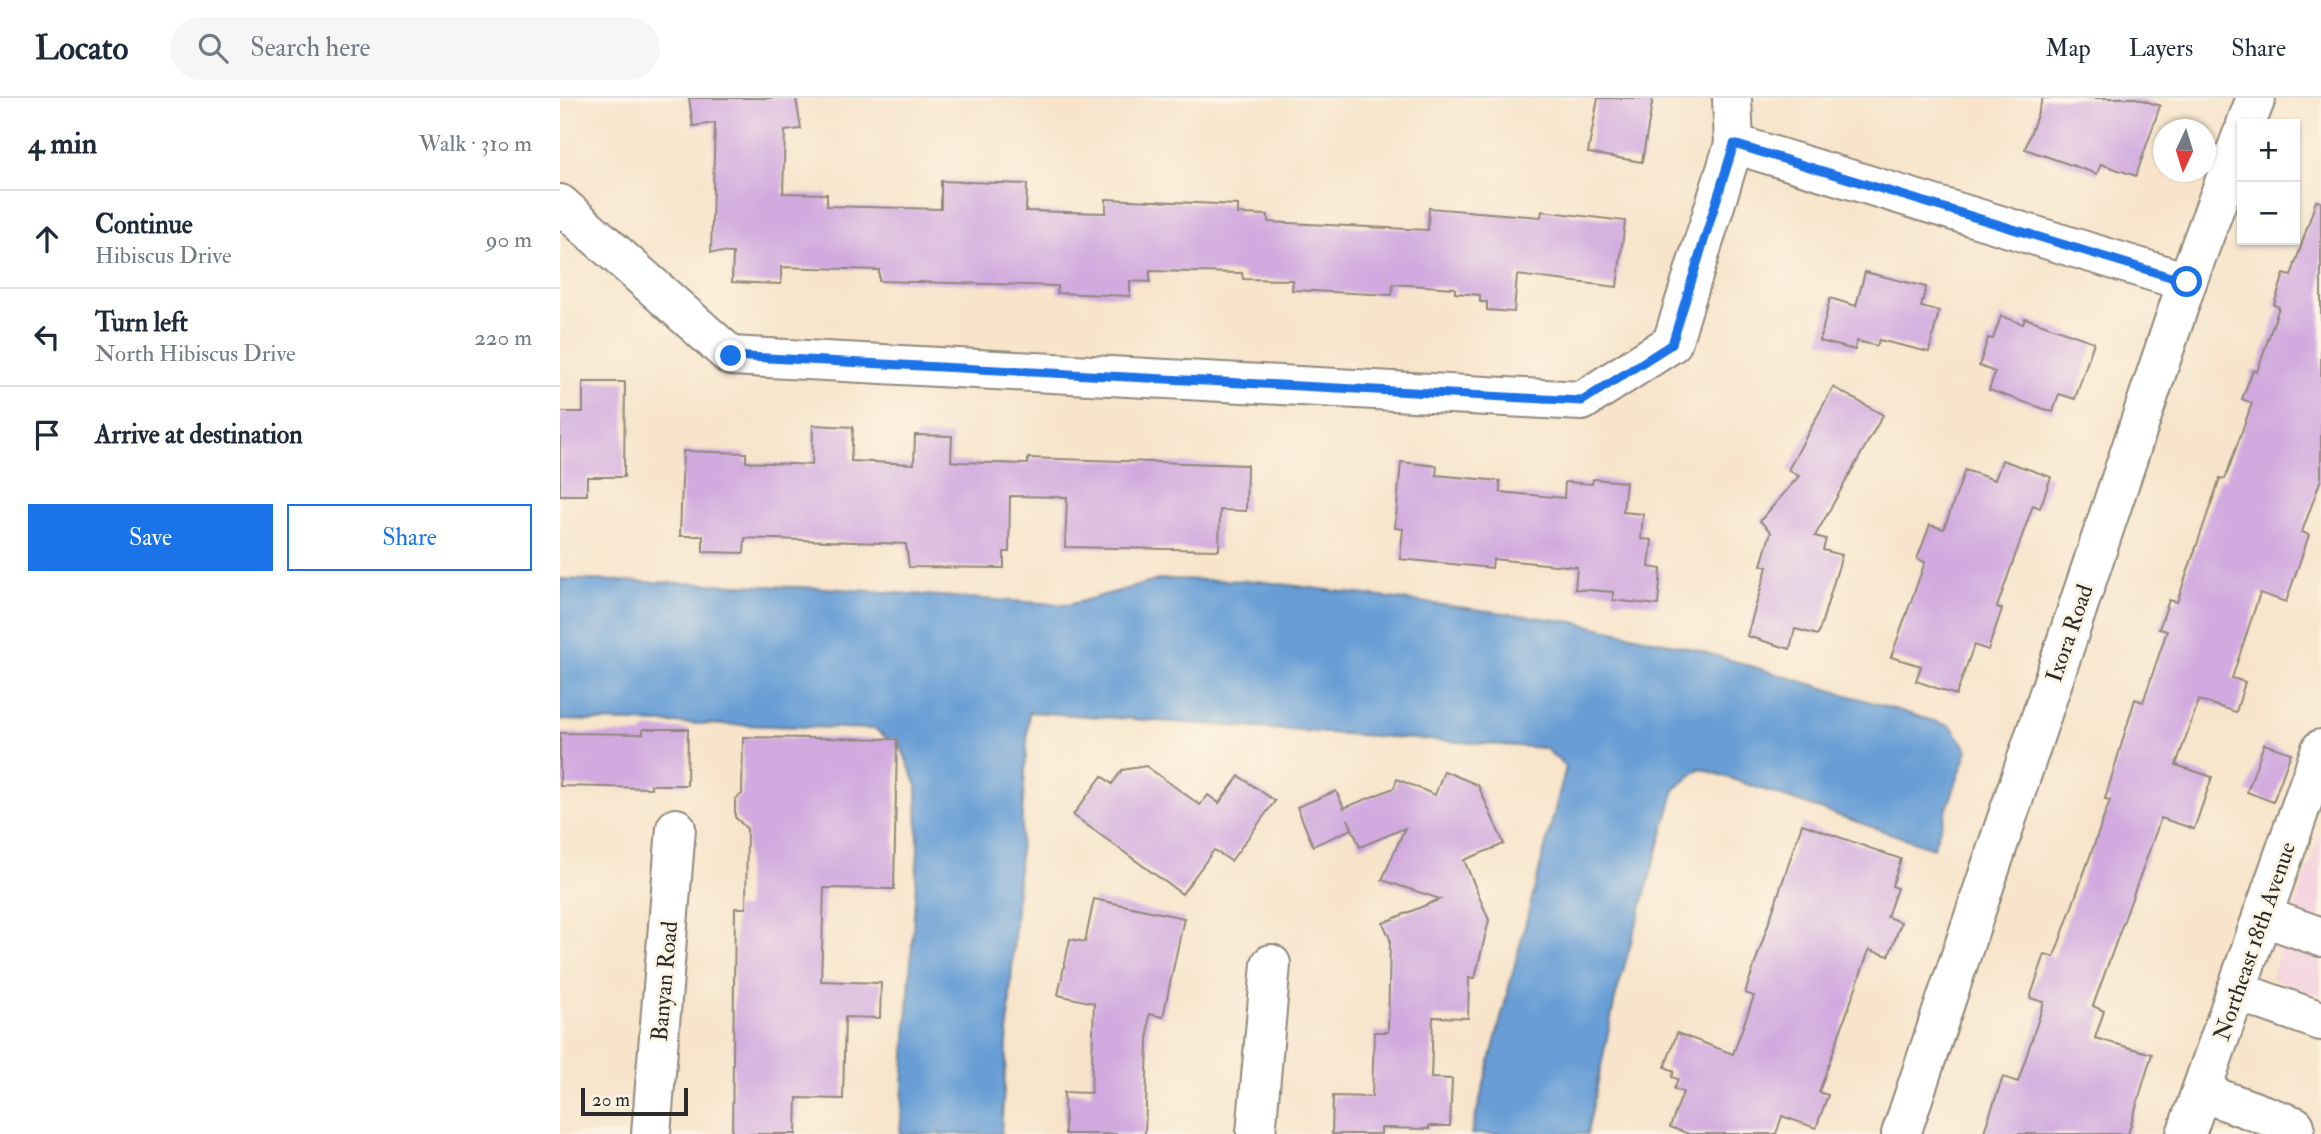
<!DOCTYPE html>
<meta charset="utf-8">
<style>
body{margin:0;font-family:"IM FELL Double Pica",serif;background:#f6f6f7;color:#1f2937}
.controls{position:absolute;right:21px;top:21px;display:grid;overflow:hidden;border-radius:0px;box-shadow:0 2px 5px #0004}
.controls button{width:63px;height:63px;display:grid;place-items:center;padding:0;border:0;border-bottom:2px solid #e0e1e3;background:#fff;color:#1f2937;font:35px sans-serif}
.compass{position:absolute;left:1593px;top:21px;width:63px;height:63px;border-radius:50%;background:#fff;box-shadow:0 2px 5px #0004;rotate:184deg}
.scale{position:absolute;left:21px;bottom:18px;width:107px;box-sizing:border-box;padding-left:7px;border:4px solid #2b2b2b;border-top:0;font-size:19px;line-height:24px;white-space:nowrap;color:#2b2b2b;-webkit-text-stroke:5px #fcf5e5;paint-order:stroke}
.stop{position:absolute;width:21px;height:21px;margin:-16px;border:5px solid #1a73e8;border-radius:50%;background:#fff}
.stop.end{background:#1a73e8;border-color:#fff;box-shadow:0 2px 7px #0008}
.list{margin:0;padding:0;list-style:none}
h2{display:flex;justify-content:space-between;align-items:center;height:91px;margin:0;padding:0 28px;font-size:30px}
h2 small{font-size:23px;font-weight:400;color:#747a83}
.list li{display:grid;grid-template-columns:46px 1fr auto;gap:21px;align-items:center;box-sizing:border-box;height:98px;padding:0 28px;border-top:2px solid #e0e1e3}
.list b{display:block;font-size:26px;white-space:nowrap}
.list p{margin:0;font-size:23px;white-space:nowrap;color:#747a83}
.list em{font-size:23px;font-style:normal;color:#747a83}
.actions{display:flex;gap:14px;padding:21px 28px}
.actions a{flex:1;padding:16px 0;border:2px solid #1a73e8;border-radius:0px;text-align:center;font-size:24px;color:#1a73e8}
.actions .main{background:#1a73e8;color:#fff}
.icon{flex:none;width:38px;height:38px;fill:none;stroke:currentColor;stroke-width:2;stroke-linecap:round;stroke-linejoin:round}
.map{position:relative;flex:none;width:1761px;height:1036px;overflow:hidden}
header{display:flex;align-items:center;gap:42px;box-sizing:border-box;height:98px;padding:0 35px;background:#fff;border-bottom:2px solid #e0e1e3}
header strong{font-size:33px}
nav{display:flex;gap:38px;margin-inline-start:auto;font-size:24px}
.search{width:490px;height:63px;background:#f6f6f7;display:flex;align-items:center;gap:18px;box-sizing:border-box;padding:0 24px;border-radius:38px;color:#747a83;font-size:26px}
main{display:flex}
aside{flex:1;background:#fff}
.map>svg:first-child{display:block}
.built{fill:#f3cfdf}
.water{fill:#689ed5;stroke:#4a6480;stroke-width:2}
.building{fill:#d1aadf}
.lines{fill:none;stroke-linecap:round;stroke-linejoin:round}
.minor-casing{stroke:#91887b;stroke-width:42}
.minor{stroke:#fff;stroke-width:38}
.route{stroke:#1a73e8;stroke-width:9}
.labels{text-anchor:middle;stroke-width:6;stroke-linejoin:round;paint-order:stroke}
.street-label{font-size:23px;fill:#2b2b2b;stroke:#fcf5e5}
</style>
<header>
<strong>Locato</strong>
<div class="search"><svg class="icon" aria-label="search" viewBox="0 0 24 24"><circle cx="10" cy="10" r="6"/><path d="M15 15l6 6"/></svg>Search here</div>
<nav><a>Map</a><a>Layers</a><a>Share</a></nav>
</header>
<main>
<aside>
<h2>4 min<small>Walk · 310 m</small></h2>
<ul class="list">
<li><svg class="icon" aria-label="ahead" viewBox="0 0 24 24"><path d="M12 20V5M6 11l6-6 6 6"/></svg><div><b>Continue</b><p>Hibiscus Drive</p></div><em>90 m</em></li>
<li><svg class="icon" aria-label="left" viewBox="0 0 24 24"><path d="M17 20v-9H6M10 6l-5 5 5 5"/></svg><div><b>Turn left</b><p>North Hibiscus Drive</p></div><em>220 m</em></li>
<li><svg class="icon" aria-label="arrive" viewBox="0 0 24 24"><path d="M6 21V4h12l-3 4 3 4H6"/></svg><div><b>Arrive at destination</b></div></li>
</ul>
<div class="actions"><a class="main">Save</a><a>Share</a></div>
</aside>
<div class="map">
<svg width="1761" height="1036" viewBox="0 0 1761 1036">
<rect width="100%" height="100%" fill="#fcf5e5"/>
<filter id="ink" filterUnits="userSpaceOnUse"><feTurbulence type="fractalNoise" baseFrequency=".0143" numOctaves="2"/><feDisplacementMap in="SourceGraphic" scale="14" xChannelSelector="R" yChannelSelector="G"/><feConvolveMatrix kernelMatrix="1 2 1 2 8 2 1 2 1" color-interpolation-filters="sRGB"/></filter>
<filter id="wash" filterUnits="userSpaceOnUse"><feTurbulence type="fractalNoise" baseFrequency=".00686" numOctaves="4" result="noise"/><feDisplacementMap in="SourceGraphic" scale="28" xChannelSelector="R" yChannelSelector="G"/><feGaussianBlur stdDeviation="1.57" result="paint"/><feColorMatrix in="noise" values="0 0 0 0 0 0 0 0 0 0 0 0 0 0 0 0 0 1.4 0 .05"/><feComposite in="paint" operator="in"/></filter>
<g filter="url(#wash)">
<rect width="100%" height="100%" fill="#f7e4cb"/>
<path class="built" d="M 1761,734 L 1761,898 L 1711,880 Z"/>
<path class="water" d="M 0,481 L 266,490 L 508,507 L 602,481 L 698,483 L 1013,524 L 1134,551 L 1391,628 L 1408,652 L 1373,750 L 1140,670 L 1115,691 L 1055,901 L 1027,1036 L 911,1036 L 1006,669 L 985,650 L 469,614 L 441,1036 L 340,1036 L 358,752 L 357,688 L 342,651 L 315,631 L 0,622 Z"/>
<g id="blocks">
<g class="building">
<path d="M 129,0 L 236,0 L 241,31 L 225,33 L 223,95 L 267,96 L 267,108 L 381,111 L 381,83 L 467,86 L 466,113 L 546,115 L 546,101 L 593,103 L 678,107 L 678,116 L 708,117 L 708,124 L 868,132 L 869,110 L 981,119 L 982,113 L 1065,123 L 1057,189 L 957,177 L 954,214 L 927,212 L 927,204 L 920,204 L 920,197 L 895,195 L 895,190 L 833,186 L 832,197 L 732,192 L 733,182 L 683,181 L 682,175 L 590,173 L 590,184 L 570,183 L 570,198 L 497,195 L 498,188 L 319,183 L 319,172 L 221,169 L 221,186 L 172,184 L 173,155 L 151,154 L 155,25 L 133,28 Z"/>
<path d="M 1038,0 L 1093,0 L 1082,64 L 1028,55 Z"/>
<path d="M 1483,0 L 1576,0 L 1600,8 L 1576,78 L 1541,66 L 1537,76 L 1465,51 Z"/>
<path d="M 1756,103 L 1761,104 L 1761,381 L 1742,434 L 1749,437 L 1726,504 L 1700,495 L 1672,580 L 1685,584 L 1676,614 L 1639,602 L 1616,667 L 1652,679 L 1634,731 L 1601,720 L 1533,908 L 1544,913 L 1535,940 L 1592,956 L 1568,1036 L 1423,1036 L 1443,979 L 1458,984 L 1484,904 L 1470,900 L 1485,856 L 1494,859 L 1550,702 L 1545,701 L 1575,601 L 1583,604 L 1607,533 L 1599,531 L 1609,502 L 1617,504 L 1660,380 L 1665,381 L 1692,305 L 1682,301 L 1693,272 L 1697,274 L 1719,209 L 1714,207 L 1724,176 L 1731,178 Z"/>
<path d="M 1305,174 L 1366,189 L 1361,209 L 1379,213 L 1369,254 L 1319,242 L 1317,248 L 1297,243 L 1295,252 L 1260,243 L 1270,200 L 1296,208 Z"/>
<path d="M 1441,218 L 1463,226 L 1465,220 L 1534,244 L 1515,301 L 1499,296 L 1493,314 L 1429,292 L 1435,274 L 1419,268 L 1428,240 L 1433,241 Z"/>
<path d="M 23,284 L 65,284 L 64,379 L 27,379 L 27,397 L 0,397 L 0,314 L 23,314 Z"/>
<path d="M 1273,289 L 1323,317 L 1255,438 L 1266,441 L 1263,452 L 1282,457 L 1258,537 L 1235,531 L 1230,551 L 1187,538 L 1207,469 L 1201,467 L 1211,434 L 1200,423 L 1239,378 L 1228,372 Z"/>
<path d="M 253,327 L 293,329 L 291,363 L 354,366 L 355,337 L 392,338 L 391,363 L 399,364 L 468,366 L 468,360 L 687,367 L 686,413 L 660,412 L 659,452 L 505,449 L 507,399 L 450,398 L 449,454 L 444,454 L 444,470 L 349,469 L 346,446 L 185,440 L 184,455 L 143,454 L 143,438 L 120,438 L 123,353 L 186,355 L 186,364 L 252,367 Z"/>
<path d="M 1442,362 L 1491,379 L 1480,410 L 1473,407 L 1437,509 L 1442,511 L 1428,552 L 1414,547 L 1396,597 L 1356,583 L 1361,568 L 1331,559 L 1365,464 L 1357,461 L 1370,427 L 1384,431 L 1405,372 L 1435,382 Z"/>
<path d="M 841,364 L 877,368 L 876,377 L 940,383 L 940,394 L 1004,400 L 1005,384 L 1032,386 L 1033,381 L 1066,384 L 1063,414 L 1083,416 L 1081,441 L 1092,442 L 1089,469 L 1101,471 L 1098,507 L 1053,502 L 1053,494 L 1015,491 L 1017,469 L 933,461 L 932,470 L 840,461 L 843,431 L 835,430 Z"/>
<path d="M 83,631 L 128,631 L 127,687 L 91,687 L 91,690 L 0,688 L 0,635 L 83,636 Z"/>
<path d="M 183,639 L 337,641 L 334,791 L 264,790 L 261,883 L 321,885 L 320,920 L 285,919 L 283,1001 L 237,1000 L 236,1036 L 172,1036 L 175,810 L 186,810 L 187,731 L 175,719 L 175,701 L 182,696 Z"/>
<path d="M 1704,646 L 1731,655 L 1713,704 L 1687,694 Z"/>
<path d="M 586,668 L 640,707 L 648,697 L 659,705 L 679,678 L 715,703 L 671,763 L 654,752 L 622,796 L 513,717 L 542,678 L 552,686 L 562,672 Z"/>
<path d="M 884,673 L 918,687 L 944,746 L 904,762 L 929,822 L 915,880 L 909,880 L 908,920 L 873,919 L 871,980 L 892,981 L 890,1028 L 869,1028 L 869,1031 L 821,1030 L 821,1036 L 772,1036 L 773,998 L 812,999 L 814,934 L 828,934 L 830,841 L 823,825 L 880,801 L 822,782 L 845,730 L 800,749 L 788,721 L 792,731 L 753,748 L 737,709 L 776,693 L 784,710 L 834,690 L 837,681 L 875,697 Z"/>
<path d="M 1242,726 L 1341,761 L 1332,788 L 1337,790 L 1327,819 L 1341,824 L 1329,858 L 1309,852 L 1259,994 L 1268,997 L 1256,1030 L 1222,1018 L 1216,1036 L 1129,1036 L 1110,1029 L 1123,994 L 1114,991 L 1118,981 L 1112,979 L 1114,973 L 1105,969 L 1117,935 L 1173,956 L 1194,898 L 1185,895 Z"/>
<path d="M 534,801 L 624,820 L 603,919 L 589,916 L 585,1036 L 505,1036 L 504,994 L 531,995 L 534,905 L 498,897 L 510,841 L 525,844 Z"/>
</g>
</g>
</g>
<g filter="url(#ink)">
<use href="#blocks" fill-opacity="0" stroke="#91887b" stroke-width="2"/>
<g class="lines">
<defs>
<g id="minor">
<path d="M 1686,26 L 1696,0"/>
<path d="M 1174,46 L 1627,184"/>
<path d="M 0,106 L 171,258 L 1022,303 L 1112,245 L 1174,46 L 1172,0"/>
<path d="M 1702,818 L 1761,839"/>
<path d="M 1676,893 L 1761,923"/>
<path d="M 1641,994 L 1735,1028"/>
<path d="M 91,1036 L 116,730"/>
<path d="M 696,1036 L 711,866"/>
<path d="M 1341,1036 L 1627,184 L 1682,37"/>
<path d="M 1626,1036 L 1761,651"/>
</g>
</defs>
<use href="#minor" class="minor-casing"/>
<use href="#minor" class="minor"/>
</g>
</g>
<g class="lines" filter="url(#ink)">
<path class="route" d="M 171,258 L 1022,303 L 1112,246 L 1174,46 L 1627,184"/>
</g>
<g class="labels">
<g class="street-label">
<text transform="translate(1509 535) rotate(-71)" y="8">Ixora Road</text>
<text transform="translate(1694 843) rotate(-71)" y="8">Northeast 18th Avenue</text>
<text transform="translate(104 883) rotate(-85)" y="8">Banyan Road</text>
</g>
</g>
</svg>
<div class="controls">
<button>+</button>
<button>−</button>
</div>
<svg class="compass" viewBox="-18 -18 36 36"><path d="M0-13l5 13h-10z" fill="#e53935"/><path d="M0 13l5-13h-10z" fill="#747a83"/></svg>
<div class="scale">20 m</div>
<div class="stop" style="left:1627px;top:184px"></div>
<div class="stop end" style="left:171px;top:258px"></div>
</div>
</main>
